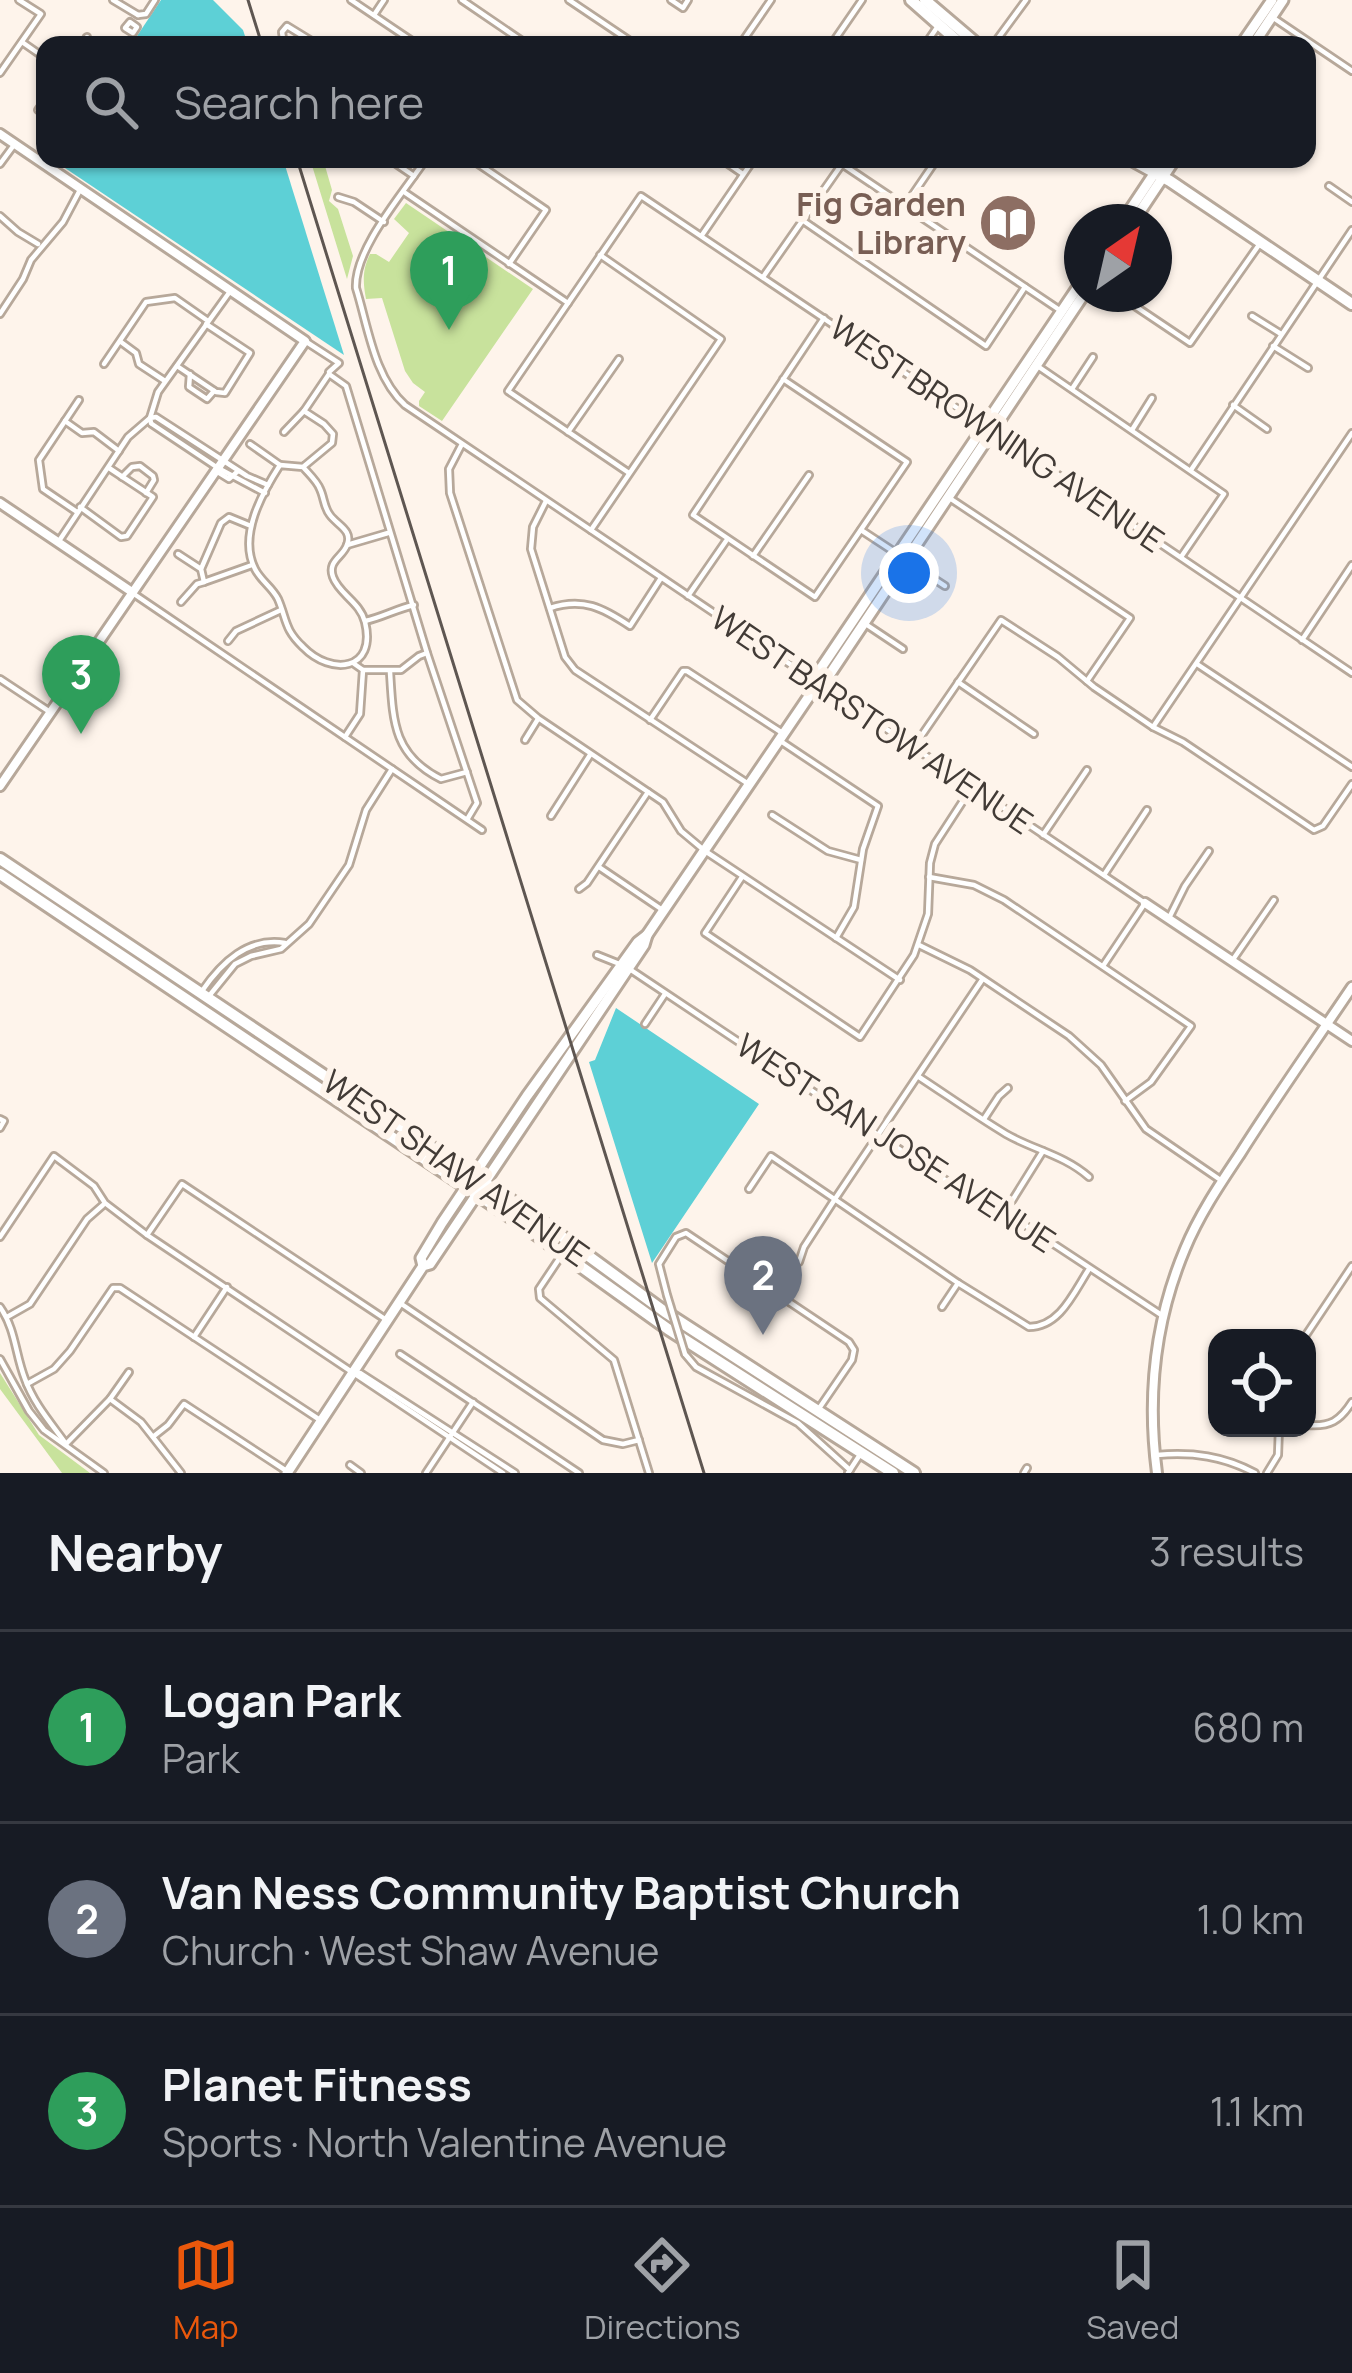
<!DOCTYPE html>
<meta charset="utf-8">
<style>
body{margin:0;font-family:Manrope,sans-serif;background:#242831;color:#f1f3f6}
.controls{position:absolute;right:36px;bottom:36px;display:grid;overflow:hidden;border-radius:24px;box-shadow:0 3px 9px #0004}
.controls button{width:108px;height:108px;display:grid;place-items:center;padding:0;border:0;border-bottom:3px solid #363941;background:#171b24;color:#f1f3f6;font:60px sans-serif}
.compass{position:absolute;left:1064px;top:204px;width:108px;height:108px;border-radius:50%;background:#171b24;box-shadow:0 3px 9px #0004;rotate:34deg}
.you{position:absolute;left:909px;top:573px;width:42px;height:42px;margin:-30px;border:9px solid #fff;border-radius:50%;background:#1a73e8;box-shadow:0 0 0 18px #1a73e833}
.badge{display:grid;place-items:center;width:78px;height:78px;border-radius:50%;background:#ea580c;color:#fff;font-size:39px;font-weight:700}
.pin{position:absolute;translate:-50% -99px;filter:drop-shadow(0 3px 6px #0008)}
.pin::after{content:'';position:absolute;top:63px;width:42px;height:36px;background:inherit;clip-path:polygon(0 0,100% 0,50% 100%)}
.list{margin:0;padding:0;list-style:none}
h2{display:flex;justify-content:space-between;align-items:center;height:156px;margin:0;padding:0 48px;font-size:51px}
h2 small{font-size:39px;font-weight:400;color:#9ea1a6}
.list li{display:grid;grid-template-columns:78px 1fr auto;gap:36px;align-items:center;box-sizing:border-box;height:192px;padding:0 48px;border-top:3px solid #363941}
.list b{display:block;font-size:45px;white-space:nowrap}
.list p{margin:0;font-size:39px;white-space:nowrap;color:#9ea1a6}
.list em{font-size:39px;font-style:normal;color:#9ea1a6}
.icon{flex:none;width:66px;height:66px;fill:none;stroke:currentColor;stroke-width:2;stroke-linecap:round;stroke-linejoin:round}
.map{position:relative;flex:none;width:1352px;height:1473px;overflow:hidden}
.search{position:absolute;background:#171b24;box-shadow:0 3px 9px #0004;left:36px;right:36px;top:36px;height:132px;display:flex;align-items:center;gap:30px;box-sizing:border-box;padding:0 42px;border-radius:24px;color:#9ea1a6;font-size:45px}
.sheet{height:732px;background:#171b24}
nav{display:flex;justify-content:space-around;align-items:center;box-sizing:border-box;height:168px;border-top:3px solid #363941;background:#171b24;font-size:33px;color:#9ea1a6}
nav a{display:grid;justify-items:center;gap:6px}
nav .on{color:#ea580c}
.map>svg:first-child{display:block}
.green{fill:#c8e29c}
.water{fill:#5dd0d6}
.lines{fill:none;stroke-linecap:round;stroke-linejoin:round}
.minor-casing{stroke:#b7a89a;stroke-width:10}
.tertiary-casing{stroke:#b7a89a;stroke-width:14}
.secondary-casing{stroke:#b7a89a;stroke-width:15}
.primary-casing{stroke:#b7a89a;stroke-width:16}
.minor{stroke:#fff;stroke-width:4.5}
.tertiary{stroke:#fff;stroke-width:8}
.secondary{stroke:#fff;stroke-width:9}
.primary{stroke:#fff;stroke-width:10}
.rail{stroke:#5e5651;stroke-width:3}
.minor-bridge-casing{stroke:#b7a89a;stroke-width:10;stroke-linecap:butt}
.minor-bridge{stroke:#fff;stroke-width:4.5}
.labels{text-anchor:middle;stroke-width:12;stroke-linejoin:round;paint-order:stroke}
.education-label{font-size:33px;font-weight:bold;fill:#785e54;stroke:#fef4eb;text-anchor:end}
.street-label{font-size:33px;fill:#423b36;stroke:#fef4eb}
</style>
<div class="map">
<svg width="1352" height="1473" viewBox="0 0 1352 1473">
<rect width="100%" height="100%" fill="#fef4eb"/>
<g class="green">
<path d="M 310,159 L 323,159 L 332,190 L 329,201 L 338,209 L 353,256 L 347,279 Z"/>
<path d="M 406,203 L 533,289 L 442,421 L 419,406 L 419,401 L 425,392 L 413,383 L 405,371 L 382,298 L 366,299 C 363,283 362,270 370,254 L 376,254 L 389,262 L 409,233 L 394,219 Z"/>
<path d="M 0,1373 L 39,1435 L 90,1473 L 62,1473 L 0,1389 Z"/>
</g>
<g class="water">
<path d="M 161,0 L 213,0 L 243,30 L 248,45 L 131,45 Z"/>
<path d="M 54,159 L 283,159 L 344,355 L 53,160 Z"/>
<path d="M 616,1008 L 759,1104 L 652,1263 L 589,1062 L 595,1060 Z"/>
</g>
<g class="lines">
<defs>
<g id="minor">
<path d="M 113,0 L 138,15"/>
<path d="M 351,0 L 418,45"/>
<path d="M 462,0 L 528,45"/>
<path d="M 569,0 L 636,45"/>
<path d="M 671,0 L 683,8 L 688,0"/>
<path d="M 138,15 L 146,14 L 155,0"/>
<path d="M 374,15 L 384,0"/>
<path d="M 1272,17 L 1352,71"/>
<path d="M 130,22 L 137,27 L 133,33 L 125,28 Z"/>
<path d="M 22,42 L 45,58"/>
<path d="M 82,45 L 87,37"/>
<path d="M 284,45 L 282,32 L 287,26 L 318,45"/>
<path d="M 740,45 L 771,0"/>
<path d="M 831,45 L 862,0"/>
<path d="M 925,45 L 938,26"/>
<path d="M 993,45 L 1026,0"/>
<path d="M 0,73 L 41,14 L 19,0"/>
<path d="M 38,110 L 45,100"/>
<path d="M 389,159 L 414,176"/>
<path d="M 426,159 C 404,192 354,249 356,288 C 368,326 374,377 405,405 L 1145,903 L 1103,966"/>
<path d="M 471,159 L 546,210 L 509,264"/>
<path d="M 721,159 L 743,174"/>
<path d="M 0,164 L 14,145"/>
<path d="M 1329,186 L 1352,202"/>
<path d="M 404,192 L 568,303"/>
<path d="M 338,197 L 354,202 L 384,222"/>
<path d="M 905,206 L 937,159"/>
<path d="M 0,216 L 18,232 L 38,244"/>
<path d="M 802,220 L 986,346 L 1025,287"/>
<path d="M 702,235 L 754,159"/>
<path d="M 763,277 L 842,164 L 1061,311"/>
<path d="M 1117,294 L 1190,343 L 1261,242"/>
<path d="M 0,314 L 23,279 L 31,260 L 63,222 L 81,188"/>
<path d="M 1252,316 L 1281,334"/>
<path d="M 305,341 L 339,363 L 329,372"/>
<path d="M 121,342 L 136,353 L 139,364 L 165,381"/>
<path d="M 1273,346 L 1308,368"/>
<path d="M 104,364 L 146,302 L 175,298 L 208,321"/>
<path d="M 1036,365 L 1224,494 L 1181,557"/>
<path d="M 177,366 L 216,392 L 225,393 L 250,353 L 206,324"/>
<path d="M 190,374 L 189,387 L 207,399 L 214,391"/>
<path d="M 783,379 L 907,462 L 815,597 L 693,515 L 824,318"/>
<path d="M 1072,389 L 1093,357"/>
<path d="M 1233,405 L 1267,429"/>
<path d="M 65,421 L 82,433 L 94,432 L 119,451"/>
<path d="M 151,423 L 150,418 L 156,417 L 247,476 L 268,485"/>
<path d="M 152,424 L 218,468 L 265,493"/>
<path d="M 1132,430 L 1152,398"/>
<path d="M 284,432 L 304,411"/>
<path d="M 568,432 L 619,359"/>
<path d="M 996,433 L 1352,673"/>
<path d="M 250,444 L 280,465"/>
<path d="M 462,444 L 449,469 L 450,493 L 517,700 L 538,718 L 663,802 L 681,831 L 705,851 L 900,980"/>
<path d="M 303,467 C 309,474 317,481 320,489 C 324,497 324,508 330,515 C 337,525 353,530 347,545 C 343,557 327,561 333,577 C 339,594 360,602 365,622 C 377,671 331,676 303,647 C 284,629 287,620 278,599 C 272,587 261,581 255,569 C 238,536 262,493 280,465 L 303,467 L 332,443 L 333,434 L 324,424 L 304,411 L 329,374 L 346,386 L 427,653 L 477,803 L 468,818"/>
<path d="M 1191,470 L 1352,230"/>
<path d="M 216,471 L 229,479 L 238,471"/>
<path d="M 629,473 L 508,391 L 641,196 L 981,424"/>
<path d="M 122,477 L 132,467 L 140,466 L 153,476 L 154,480 L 146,493"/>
<path d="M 948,497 L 1130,618 L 1087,681"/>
<path d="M 546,501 L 533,527 L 531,549 L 565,657 L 575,670 L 750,785"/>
<path d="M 80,507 L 121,537 L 127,536 L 153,497 L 109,468"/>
<path d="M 77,512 L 43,489 L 39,460 L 79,400"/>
<path d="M 251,526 L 229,517 L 221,523 L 201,569 L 204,582 L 252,565"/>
<path d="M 591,530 L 721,339 L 600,255"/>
<path d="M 861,530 L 896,553"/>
<path d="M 59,541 L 128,437 L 150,418 L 158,392 L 231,290"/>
<path d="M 347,545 L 388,533"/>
<path d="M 178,554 L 201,569"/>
<path d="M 753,556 L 809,475"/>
<path d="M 905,560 L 945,586"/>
<path d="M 134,594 L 482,830"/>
<path d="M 688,596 L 726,541"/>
<path d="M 181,602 L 197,584 L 204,582"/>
<path d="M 550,608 C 583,597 603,608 630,626 L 661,578"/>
<path d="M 365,621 C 383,617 396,609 414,605"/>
<path d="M 864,623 L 903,649"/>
<path d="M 1302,640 L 1352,565"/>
<path d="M 228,641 L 236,631 L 281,610"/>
<path d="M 1197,664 L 1352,767"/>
<path d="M 363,670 L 401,670 L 419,656 L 427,653"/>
<path d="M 390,672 C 393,721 393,755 441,779 L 467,772"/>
<path d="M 0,679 L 50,712"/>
<path d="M 958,682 L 1034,734"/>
<path d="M 650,720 L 683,671 L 687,671 L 784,734"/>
<path d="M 1153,727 L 1352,433"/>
<path d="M 345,737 L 360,714 L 363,670 L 353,663"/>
<path d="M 525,740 L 538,719"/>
<path d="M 779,740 L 878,806 L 863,849 L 854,907 L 836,938"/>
<path d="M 913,748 L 1001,620 L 1058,657 L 1094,687 L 1153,727 L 1183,742 L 1314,830 L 1323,826 L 1352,784"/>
<path d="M 772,815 L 828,851 L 861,860"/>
<path d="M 551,816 L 590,755"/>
<path d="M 1043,835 L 1087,770"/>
<path d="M 599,867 L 664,911"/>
<path d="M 1104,875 L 1147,810"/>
<path d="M 742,877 L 705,933 L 860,1037 L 914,955 L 928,914 L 930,863 L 935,844 L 972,787"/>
<path d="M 929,877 L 974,885 L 1004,900 L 1191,1026 L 1151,1082 L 1125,1101"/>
<path d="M 579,889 L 587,883 L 648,792"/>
<path d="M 1169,918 L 1185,886 L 1209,851"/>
<path d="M 919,945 L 970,970 L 1069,1036 L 1101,1065 L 1146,1129 L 1222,1181"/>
<path d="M 597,955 L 622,965"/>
<path d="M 1232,961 L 1274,900"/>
<path d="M 631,970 L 968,1195 L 1005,1212 L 1163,1316"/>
<path d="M 202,991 C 222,962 248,937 285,943"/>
<path d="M 209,996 L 235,964 L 251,956 L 281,949 L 309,924 L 349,865 L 366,810 L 392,769"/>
<path d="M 645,1024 L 665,994"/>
<path d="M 919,1077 C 948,1096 976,1116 1006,1134 C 1034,1150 1064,1155 1089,1177"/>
<path d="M 0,1119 L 4,1121 L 0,1128"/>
<path d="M 984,1119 L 999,1096 L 1008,1088"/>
<path d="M 749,1189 L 771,1156 L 958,1283 L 1029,1327 C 1060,1327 1074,1292 1089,1269"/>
<path d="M 1005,1212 L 1043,1151"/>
<path d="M 147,1235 L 182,1184 L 385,1319"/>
<path d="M 0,1237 L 54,1156 L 94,1186 L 105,1203 L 147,1235 L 503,1473"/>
<path d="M 561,1256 L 539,1289 L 540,1298 L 614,1360 L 649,1473"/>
<path d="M 799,1262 L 804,1247 L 835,1199 L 982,980"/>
<path d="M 667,1295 L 659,1264 L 676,1237 L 686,1233 L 849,1342 L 854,1350 L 852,1360 L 820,1407"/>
<path d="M 400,1303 L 603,1440 L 623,1444 L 639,1440"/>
<path d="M 0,1307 C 16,1330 15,1354 25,1379 C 34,1404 51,1423 66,1444"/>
<path d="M 942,1307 L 958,1283"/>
<path d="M 7,1317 L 30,1304 L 87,1219 L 103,1205"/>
<path d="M 194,1337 L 227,1287"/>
<path d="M 1304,1338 L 1352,1266"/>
<path d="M 400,1354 L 579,1473"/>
<path d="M 685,1354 L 696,1367 L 798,1423 L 850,1470"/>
<path d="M 0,1359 L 29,1411 L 44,1430 L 104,1473"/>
<path d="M 360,1373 L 515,1473"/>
<path d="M 27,1384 L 54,1369 L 70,1351 L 113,1288 L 120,1288 L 320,1420"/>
<path d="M 110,1399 L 141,1422 L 181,1473"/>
<path d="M 1307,1425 C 1330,1427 1340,1421 1352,1402"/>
<path d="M 154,1436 L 168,1425 L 184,1404 L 285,1470"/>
<path d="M 66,1444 L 110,1399 L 129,1372"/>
<path d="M 1157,1455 C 1193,1452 1223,1456 1255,1473"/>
<path d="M 350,1465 L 361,1473"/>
<path d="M 426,1473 L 473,1402"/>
<path d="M 848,1473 L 861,1453"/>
<path d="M 1024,1473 L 1027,1468"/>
<path d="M 1267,1473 L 1278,1455 L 1279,1428"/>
</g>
<g id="tertiary">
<path d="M 0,134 L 305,341 L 0,786"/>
<path d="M 0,503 L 132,592"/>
<path d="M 1145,903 L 1352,1041"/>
<path d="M 1157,1473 C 1147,1397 1155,1320 1185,1249 C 1199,1215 1220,1184 1240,1154 C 1276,1097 1315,1042 1352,987"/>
</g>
<g id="secondary">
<path d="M 1241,45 L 1272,0"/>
<path d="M 1253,45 L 1283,0"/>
<path d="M 1122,222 L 1164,159"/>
<path d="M 1133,222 L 1175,159"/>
<path d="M 818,683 L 817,674 L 1082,281"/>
<path d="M 423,1266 L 421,1258 L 442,1223 L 527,1096 L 638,942 L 647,935 L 818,683 L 826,680 L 1084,294"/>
<path d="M 287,1473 L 423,1266 L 430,1264 L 644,945 L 647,935"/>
</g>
<g id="primary">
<path d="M 911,0 L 962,45"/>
<path d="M 925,0 L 978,45"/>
<path d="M 1130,159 L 1170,181 L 1352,304"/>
<path d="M 1146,159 L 1158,168 L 1163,177"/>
<path d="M 0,859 L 527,1211 L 665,1312 L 914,1473"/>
<path d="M 0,874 L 530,1230 L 668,1329 L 893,1473"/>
</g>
</defs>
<use href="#minor" class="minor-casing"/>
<use href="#tertiary" class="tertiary-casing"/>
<use href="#secondary" class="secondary-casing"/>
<use href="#primary" class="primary-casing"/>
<use href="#minor" class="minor"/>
<use href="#tertiary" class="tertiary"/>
<use href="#secondary" class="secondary"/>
<use href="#primary" class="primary"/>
<g class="rail">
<path d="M 248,0 L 262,45"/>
<path d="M 297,159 L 704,1473"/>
</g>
<defs>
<path id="minor-bridge" d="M 667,1295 L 685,1354"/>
</defs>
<use href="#minor-bridge" class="minor-bridge-casing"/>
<use href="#minor-bridge" class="minor-bridge"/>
</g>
<defs>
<symbol id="library-disc" viewBox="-11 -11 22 22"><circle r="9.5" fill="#8d6e63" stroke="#fef4eb"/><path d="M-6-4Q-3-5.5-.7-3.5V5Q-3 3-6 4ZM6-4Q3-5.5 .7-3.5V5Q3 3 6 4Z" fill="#fff"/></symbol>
</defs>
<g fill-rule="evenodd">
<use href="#library-disc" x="975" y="190" width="66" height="66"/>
</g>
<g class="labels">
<g class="education-label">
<text x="966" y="216">Fig Garden<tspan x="966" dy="38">Library</tspan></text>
</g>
<g class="street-label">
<text transform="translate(997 434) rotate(34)" y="12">WEST BROWNING AVENUE</text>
<text transform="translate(872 720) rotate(34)" y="12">WEST BARSTOW AVENUE</text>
<text transform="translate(896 1143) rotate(33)" y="12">WEST SAN JOSE AVENUE</text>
<text transform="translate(456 1168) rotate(35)" y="12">WEST SHAW AVENUE</text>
</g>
</g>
</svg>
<div class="controls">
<button><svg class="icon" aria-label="locate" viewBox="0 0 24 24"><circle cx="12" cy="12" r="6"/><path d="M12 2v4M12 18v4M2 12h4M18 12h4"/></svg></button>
</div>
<svg class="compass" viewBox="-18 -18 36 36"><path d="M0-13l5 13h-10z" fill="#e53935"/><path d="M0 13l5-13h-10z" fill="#9ea1a6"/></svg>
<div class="you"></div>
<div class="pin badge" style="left:449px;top:330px;background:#2e9e5b">1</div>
<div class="pin badge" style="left:763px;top:1335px;background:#6b7280">2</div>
<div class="pin badge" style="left:81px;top:734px;background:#2e9e5b">3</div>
<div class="search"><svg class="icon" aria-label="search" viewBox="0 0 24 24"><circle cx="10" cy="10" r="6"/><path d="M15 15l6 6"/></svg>Search here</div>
</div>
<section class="sheet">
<h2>Nearby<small>3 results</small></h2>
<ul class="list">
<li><span class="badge" style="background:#2e9e5b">1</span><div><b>Logan Park</b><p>Park</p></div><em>680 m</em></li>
<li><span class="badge" style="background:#6b7280">2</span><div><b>Van Ness Community Baptist Church</b><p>Church · West Shaw Avenue</p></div><em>1.0 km</em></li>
<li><span class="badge" style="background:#2e9e5b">3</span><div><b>Planet Fitness</b><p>Sports · North Valentine Avenue</p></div><em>1.1 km</em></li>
</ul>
</section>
<nav>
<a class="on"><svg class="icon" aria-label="map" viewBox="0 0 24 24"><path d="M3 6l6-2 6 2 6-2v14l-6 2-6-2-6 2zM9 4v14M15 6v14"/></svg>Map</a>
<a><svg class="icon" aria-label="directions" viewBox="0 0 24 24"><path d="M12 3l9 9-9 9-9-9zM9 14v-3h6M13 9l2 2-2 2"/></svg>Directions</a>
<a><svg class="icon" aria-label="saved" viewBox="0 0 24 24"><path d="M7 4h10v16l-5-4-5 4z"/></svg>Saved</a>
</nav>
